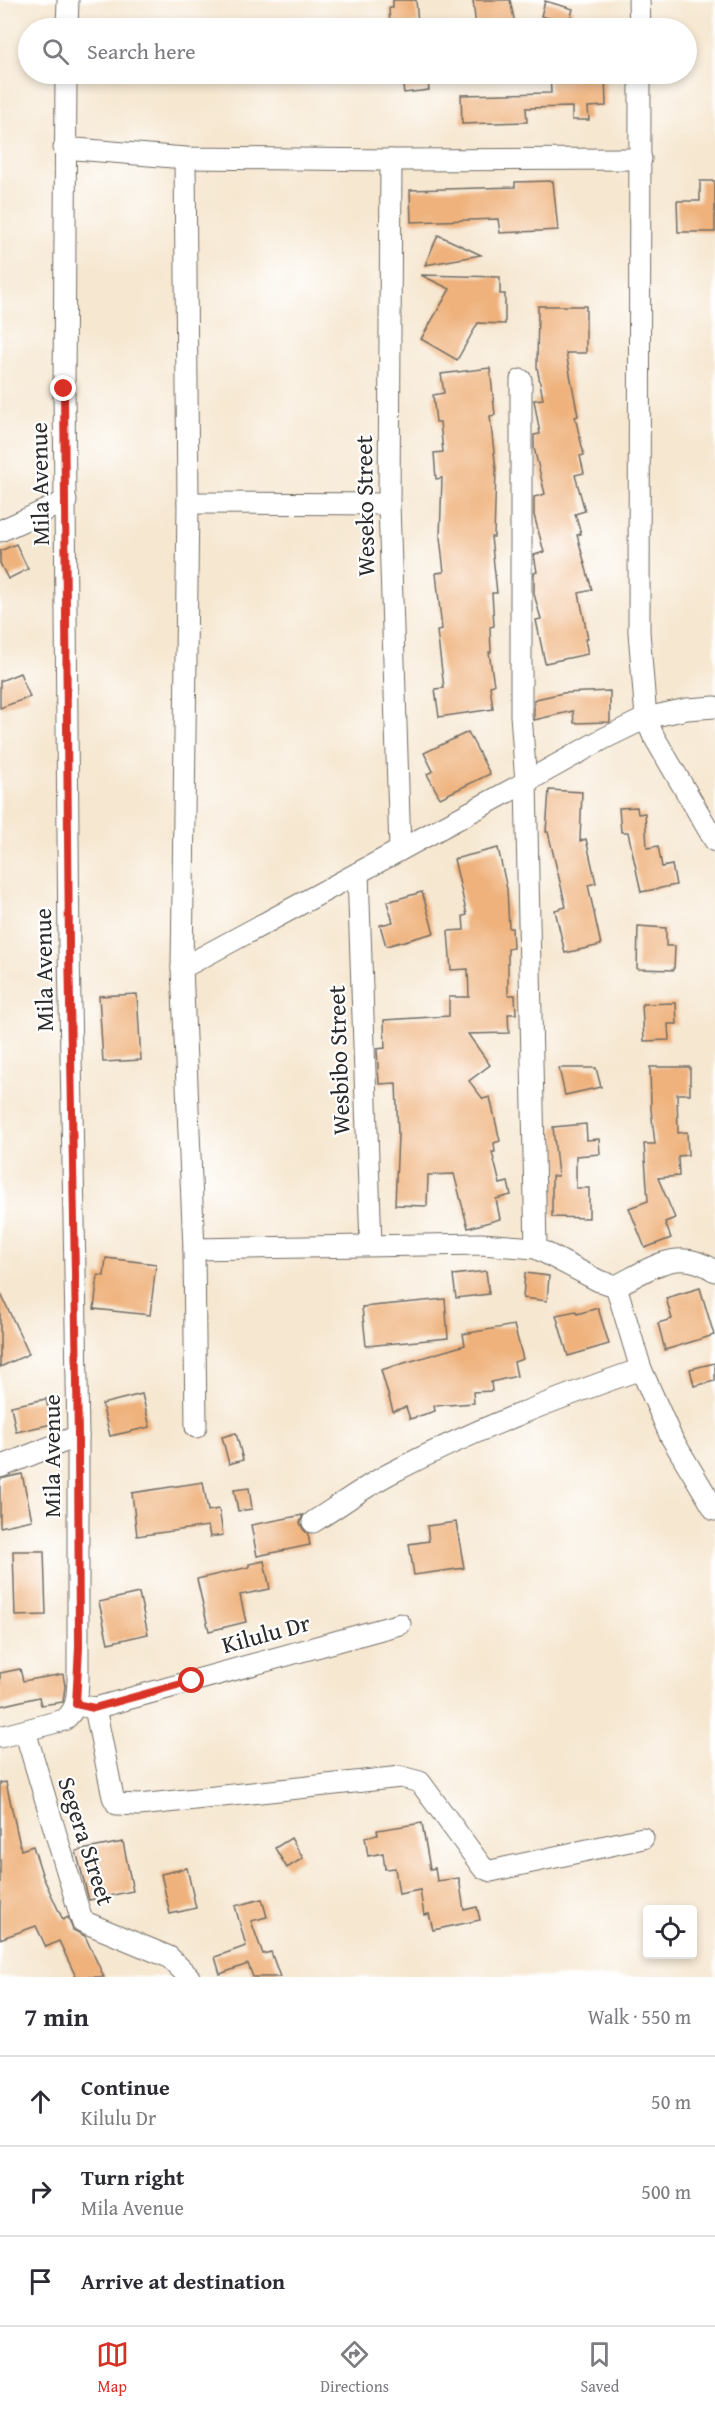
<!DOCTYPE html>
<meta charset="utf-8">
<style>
body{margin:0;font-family:"Gentium Book Plus",serif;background:#f7f7f7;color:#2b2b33}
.controls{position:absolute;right:18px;bottom:18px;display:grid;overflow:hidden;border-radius:6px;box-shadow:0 3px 9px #0003}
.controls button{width:54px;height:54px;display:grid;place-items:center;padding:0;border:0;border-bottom:2px solid #e1e1e2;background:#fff;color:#2b2b33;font:30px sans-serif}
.stop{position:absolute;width:18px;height:18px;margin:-14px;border:4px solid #d93025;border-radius:50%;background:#fff}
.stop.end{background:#d93025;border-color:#fff;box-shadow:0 2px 6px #0008}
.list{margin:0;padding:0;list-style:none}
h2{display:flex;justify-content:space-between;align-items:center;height:78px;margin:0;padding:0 24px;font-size:26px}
h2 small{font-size:20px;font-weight:400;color:#7c7c81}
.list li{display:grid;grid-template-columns:39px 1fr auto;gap:18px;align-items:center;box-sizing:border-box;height:90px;padding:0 24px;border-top:2px solid #e1e1e2}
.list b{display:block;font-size:22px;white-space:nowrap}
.list p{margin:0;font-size:20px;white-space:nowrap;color:#7c7c81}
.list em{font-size:20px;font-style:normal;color:#7c7c81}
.icon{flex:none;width:33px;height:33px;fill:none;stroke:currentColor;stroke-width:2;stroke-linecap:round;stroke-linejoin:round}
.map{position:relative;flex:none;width:715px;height:1977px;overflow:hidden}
.search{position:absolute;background:#fff;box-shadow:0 3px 9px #0003;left:18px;right:18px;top:18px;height:66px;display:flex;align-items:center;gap:15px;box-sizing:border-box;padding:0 21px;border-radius:33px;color:#7c7c81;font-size:22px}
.sheet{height:348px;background:#fff}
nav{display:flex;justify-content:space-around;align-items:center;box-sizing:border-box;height:84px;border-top:2px solid #e1e1e2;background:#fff;font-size:16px;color:#7c7c81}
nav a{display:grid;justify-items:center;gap:3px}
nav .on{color:#d93025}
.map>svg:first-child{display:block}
.building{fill:#efb27d}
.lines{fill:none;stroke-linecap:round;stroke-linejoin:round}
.minor-casing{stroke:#726d65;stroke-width:23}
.minor{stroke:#fff;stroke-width:21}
.route{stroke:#d93025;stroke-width:8}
.labels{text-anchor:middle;stroke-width:4.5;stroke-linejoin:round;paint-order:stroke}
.street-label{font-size:24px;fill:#2b2b2b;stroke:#fff}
</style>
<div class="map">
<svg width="715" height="1977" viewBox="0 0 715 1977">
<rect width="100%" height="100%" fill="#fff"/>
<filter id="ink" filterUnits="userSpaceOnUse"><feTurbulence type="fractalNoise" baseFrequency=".0167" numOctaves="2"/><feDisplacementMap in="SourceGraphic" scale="12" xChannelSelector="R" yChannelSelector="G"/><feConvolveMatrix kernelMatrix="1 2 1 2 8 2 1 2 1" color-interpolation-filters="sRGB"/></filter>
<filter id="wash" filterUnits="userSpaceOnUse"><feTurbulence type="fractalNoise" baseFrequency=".008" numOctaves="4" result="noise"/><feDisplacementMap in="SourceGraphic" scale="24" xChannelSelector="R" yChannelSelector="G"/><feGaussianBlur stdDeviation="1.35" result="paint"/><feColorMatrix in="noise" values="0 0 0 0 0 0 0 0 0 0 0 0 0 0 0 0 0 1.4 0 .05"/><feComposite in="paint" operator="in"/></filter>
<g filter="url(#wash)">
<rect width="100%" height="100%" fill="#f6e7d0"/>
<g id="blocks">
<g class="building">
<path d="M 393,0 L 416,0 L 418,23 L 390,26 L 389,8 L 393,8 Z"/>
<path d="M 473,0 L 510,0 L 516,28 L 476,28 Z"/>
<path d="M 545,1 L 573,9 L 569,24 L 541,16 Z"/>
<path d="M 401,74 L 427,74 L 429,90 L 404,93 Z"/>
<path d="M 605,74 L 606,106 L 588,107 L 589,120 L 572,120 L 572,107 L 526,108 L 527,122 L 462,124 L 461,95 L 551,93 L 550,75 Z"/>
<path d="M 553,181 L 558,230 L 500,233 L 498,219 L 411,222 L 410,190 L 515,187 L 515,182 Z"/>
<path d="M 700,181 L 715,181 L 715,232 L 678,232 L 677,201 L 700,201 Z"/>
<path d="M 438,235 L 481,255 L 425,265 Z"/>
<path d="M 421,275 L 500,277 L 500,294 L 505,294 L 505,324 L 478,323 L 457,360 L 421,339 L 450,289 Z"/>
<path d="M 538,306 L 586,306 L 586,353 L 566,353 L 578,416 L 575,417 L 584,455 L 580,456 L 584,473 L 575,475 L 585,511 L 575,514 L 581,534 L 577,535 L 592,590 L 579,593 L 588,639 L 585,639 L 588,654 L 545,663 L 536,620 L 541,619 L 534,594 L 534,573 L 537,572 L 534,555 L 544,552 L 534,515 L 534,497 L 545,494 L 534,448 L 534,435 L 540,434 L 534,400 L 543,399 L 537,367 Z"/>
<path d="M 490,368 L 495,415 L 490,416 L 496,470 L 494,537 L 491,537 L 497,593 L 492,593 L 494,626 L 490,627 L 491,652 L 489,652 L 494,685 L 490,686 L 493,709 L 439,717 L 435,689 L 444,688 L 437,631 L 442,630 L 436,573 L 444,572 L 440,537 L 442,478 L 436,479 L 434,453 L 443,452 L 440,422 L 436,422 L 433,395 L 444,393 L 441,374 Z"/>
<path d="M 16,544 L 28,569 L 8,579 L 0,563 L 0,551 Z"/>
<path d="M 20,673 L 30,697 L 0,708 L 0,681 Z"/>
<path d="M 610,691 L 610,722 L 574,723 L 573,711 L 534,720 L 534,700 L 536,699 L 563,693 Z"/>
<path d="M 468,732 L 490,774 L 440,798 L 427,774 L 433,771 L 424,753 Z"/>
<path d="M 549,790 L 582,792 L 580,841 L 586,839 L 596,883 L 588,885 L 601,945 L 565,953 L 555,910 L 566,907 L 548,832 L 546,832 Z"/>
<path d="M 637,807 L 638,814 L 645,813 L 647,848 L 658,846 L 662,867 L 672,865 L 676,885 L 641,892 L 628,832 L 621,832 L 619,808 Z"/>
<path d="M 498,848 L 507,889 L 509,928 L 512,928 L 513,948 L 508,949 L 508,995 L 515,995 L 516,1014 L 508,1014 L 509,1033 L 468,1034 L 490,1065 L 469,1081 L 483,1099 L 490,1097 L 500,1141 L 494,1143 L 495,1152 L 492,1152 L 500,1184 L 508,1182 L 511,1195 L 496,1199 L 500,1219 L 468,1228 L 454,1174 L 428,1175 L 427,1206 L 395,1205 L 398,1135 L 396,1083 L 379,1084 L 377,1049 L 385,1048 L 384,1020 L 449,1016 L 449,997 L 469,997 L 468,969 L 451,970 L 448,931 L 464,930 L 463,916 L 467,915 L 454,859 Z"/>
<path d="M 422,892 L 434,933 L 386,946 L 380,925 L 393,922 L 387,902 Z"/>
<path d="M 638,926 L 666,928 L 666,946 L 675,946 L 674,970 L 637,969 Z"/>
<path d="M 137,994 L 141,1060 L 103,1062 L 99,996 Z"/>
<path d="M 676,1003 L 677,1024 L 668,1024 L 669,1040 L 644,1041 L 642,1004 Z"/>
<path d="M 650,1067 L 690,1067 L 690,1094 L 677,1094 L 678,1133 L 687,1132 L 688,1155 L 678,1156 L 679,1176 L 658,1178 L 675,1218 L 665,1222 L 671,1238 L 645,1248 L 629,1208 L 648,1201 L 644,1144 L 655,1144 L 651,1109 Z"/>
<path d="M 559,1068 L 596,1068 L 601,1087 L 565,1095 Z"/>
<path d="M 586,1124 L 587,1140 L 599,1139 L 600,1154 L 576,1156 L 576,1188 L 589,1188 L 589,1218 L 552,1217 L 552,1176 L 558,1176 L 553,1127 Z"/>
<path d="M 106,1258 L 156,1264 L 150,1315 L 94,1309 L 98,1275 L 104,1276 Z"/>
<path d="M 486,1271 L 489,1294 L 456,1298 L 453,1275 Z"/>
<path d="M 525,1273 L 549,1276 L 547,1301 L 523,1298 Z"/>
<path d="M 700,1288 L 714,1335 L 665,1350 L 658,1323 L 672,1319 L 666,1298 Z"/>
<path d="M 0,1292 L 29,1354 L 0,1367 Z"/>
<path d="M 445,1299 L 448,1338 L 366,1346 L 362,1307 Z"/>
<path d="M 598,1308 L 609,1344 L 568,1356 L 556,1315 L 576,1311 L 577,1314 Z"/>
<path d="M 514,1325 L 523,1359 L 514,1362 L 517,1376 L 491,1382 L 492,1391 L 473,1392 L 474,1403 L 434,1406 L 435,1411 L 410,1419 L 406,1407 L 393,1411 L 381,1370 L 465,1345 L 463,1334 Z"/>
<path d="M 715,1363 L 715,1381 L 694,1386 L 690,1369 Z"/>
<path d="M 142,1394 L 150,1427 L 110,1436 L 102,1404 Z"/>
<path d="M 46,1399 L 52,1424 L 16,1432 L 11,1406 Z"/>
<path d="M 236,1433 L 243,1460 L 229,1464 L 222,1437 Z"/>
<path d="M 22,1474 L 32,1520 L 0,1527 L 0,1479 Z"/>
<path d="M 203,1482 L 208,1511 L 219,1509 L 223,1535 L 210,1537 L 208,1526 L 137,1536 L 132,1493 Z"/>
<path d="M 249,1488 L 252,1509 L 238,1511 L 234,1490 Z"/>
<path d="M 303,1515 L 300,1523 L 303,1529 L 308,1534 L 310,1545 L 257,1556 L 251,1525 Z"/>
<path d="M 456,1522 L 464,1568 L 414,1575 L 409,1544 L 429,1541 L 427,1526 Z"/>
<path d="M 13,1551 L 44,1551 L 46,1615 L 15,1616 Z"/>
<path d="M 264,1561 L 270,1589 L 240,1595 L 246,1622 L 209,1631 L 197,1579 L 249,1567 L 249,1564 Z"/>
<path d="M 139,1593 L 148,1634 L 108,1643 L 99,1602 Z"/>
<path d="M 20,1669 L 23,1681 L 63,1674 L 65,1686 L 63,1702 L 41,1705 L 39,1697 L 0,1706 L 0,1673 Z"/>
<path d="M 6,1782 L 21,1850 L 33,1846 L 43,1877 L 63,1920 L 68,1917 L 73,1930 L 85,1936 L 104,1977 L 76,1977 L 59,1941 L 46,1947 L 36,1926 L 0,1939 L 0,1783 Z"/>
<path d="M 422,1823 L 430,1869 L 435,1868 L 437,1881 L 459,1878 L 464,1910 L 477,1907 L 480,1920 L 433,1930 L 429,1914 L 424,1915 L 420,1890 L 399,1894 L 395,1868 L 385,1869 L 383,1853 L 368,1856 L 365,1837 L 378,1835 L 377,1830 Z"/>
<path d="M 291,1838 L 303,1858 L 287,1868 L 275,1848 Z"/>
<path d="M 123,1842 L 133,1891 L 89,1900 L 76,1851 Z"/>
<path d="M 187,1868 L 196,1908 L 170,1914 L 161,1874 Z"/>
<path d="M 262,1899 L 267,1917 L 251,1921 L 263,1954 L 271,1952 L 280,1977 L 253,1977 L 248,1964 L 220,1974 L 215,1957 L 246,1946 L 235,1906 Z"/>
</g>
</g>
</g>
<g filter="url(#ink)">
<use href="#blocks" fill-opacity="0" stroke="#726d65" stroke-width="1.5"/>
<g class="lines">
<defs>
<g id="minor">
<path d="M 639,0 L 640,28"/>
<path d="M 67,28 L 68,0"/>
<path d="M 640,74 L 639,632 L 646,718 L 653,735 L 715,841"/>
<path d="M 64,148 L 185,158 L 391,160 L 641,159"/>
<path d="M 185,158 L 188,503 L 182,968 L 194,1249 L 196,1427"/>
<path d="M 391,160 L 389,504 L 400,850"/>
<path d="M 521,380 L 521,715 L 526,782 L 536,1248"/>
<path d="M 188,503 L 389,504"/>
<path d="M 0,531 L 66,501"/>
<path d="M 358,874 L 371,1245"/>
<path d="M 182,968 L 526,782 L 603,739 L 646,718 L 687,709 L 715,707"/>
<path d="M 194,1249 L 481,1244 L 536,1248 L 599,1281 L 616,1286 C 652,1268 678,1246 715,1271"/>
<path d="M 616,1286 L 641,1369 L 671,1437 L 715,1510"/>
<path d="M 0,1467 L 78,1436"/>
<path d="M 313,1522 C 339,1506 364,1487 391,1473 C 471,1431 555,1399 641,1369"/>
<path d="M 82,1706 L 95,1708 L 400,1624"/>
<path d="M 95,1708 L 113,1797 L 117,1804 L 139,1805 L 401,1777 L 420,1782 L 483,1868 L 491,1871 L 643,1838"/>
<path d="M 25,1731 L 82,1921 L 169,1957 L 189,1977"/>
<path d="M 0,1737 L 64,1720 C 78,1709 77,1696 78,1680 L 78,1436 L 69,948 L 64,389 L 66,74"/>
</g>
</defs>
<use href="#minor" class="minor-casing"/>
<use href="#minor" class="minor"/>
</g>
</g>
<g class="lines" filter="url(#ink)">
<path class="route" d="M 64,389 L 69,948 L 78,1436 L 79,1647 L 76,1704 L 94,1708 L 192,1681"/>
</g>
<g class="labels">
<g class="street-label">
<text transform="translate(40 484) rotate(-91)" y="8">Mila Avenue</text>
<text transform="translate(365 506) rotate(-91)" y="8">Weseko Street</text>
<text transform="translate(44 970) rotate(-91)" y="8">Mila Avenue</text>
<text transform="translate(339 1060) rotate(-92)" y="8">Wesbibo Street</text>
<text transform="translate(52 1456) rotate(-90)" y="8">Mila Avenue</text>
<text transform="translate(266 1634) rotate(-15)" y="8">Kilulu Dr</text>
<text transform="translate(86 1841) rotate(72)" y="8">Segera Street</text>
</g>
</g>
</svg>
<div class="controls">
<button><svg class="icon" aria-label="locate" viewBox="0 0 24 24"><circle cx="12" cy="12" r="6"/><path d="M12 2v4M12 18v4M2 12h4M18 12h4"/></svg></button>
</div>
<div class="stop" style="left:192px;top:1681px"></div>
<div class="stop end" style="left:64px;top:389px"></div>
<div class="search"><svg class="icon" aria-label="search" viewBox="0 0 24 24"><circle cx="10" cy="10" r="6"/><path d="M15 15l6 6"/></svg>Search here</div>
</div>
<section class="sheet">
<h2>7 min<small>Walk · 550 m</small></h2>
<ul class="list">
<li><svg class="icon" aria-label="ahead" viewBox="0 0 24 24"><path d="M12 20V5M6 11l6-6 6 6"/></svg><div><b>Continue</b><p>Kilulu Dr</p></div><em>50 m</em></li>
<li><svg class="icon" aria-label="right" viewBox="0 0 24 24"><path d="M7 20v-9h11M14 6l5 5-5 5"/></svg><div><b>Turn right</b><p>Mila Avenue</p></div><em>500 m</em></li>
<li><svg class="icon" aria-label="arrive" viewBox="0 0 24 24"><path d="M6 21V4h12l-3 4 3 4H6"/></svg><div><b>Arrive at destination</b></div></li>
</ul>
</section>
<nav>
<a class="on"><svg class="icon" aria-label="map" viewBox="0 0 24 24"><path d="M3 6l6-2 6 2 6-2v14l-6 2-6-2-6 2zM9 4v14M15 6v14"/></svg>Map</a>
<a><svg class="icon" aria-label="directions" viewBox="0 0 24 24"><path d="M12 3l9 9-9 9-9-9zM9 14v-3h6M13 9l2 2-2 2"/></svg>Directions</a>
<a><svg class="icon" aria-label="saved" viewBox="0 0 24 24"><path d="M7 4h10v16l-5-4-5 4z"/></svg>Saved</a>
</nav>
